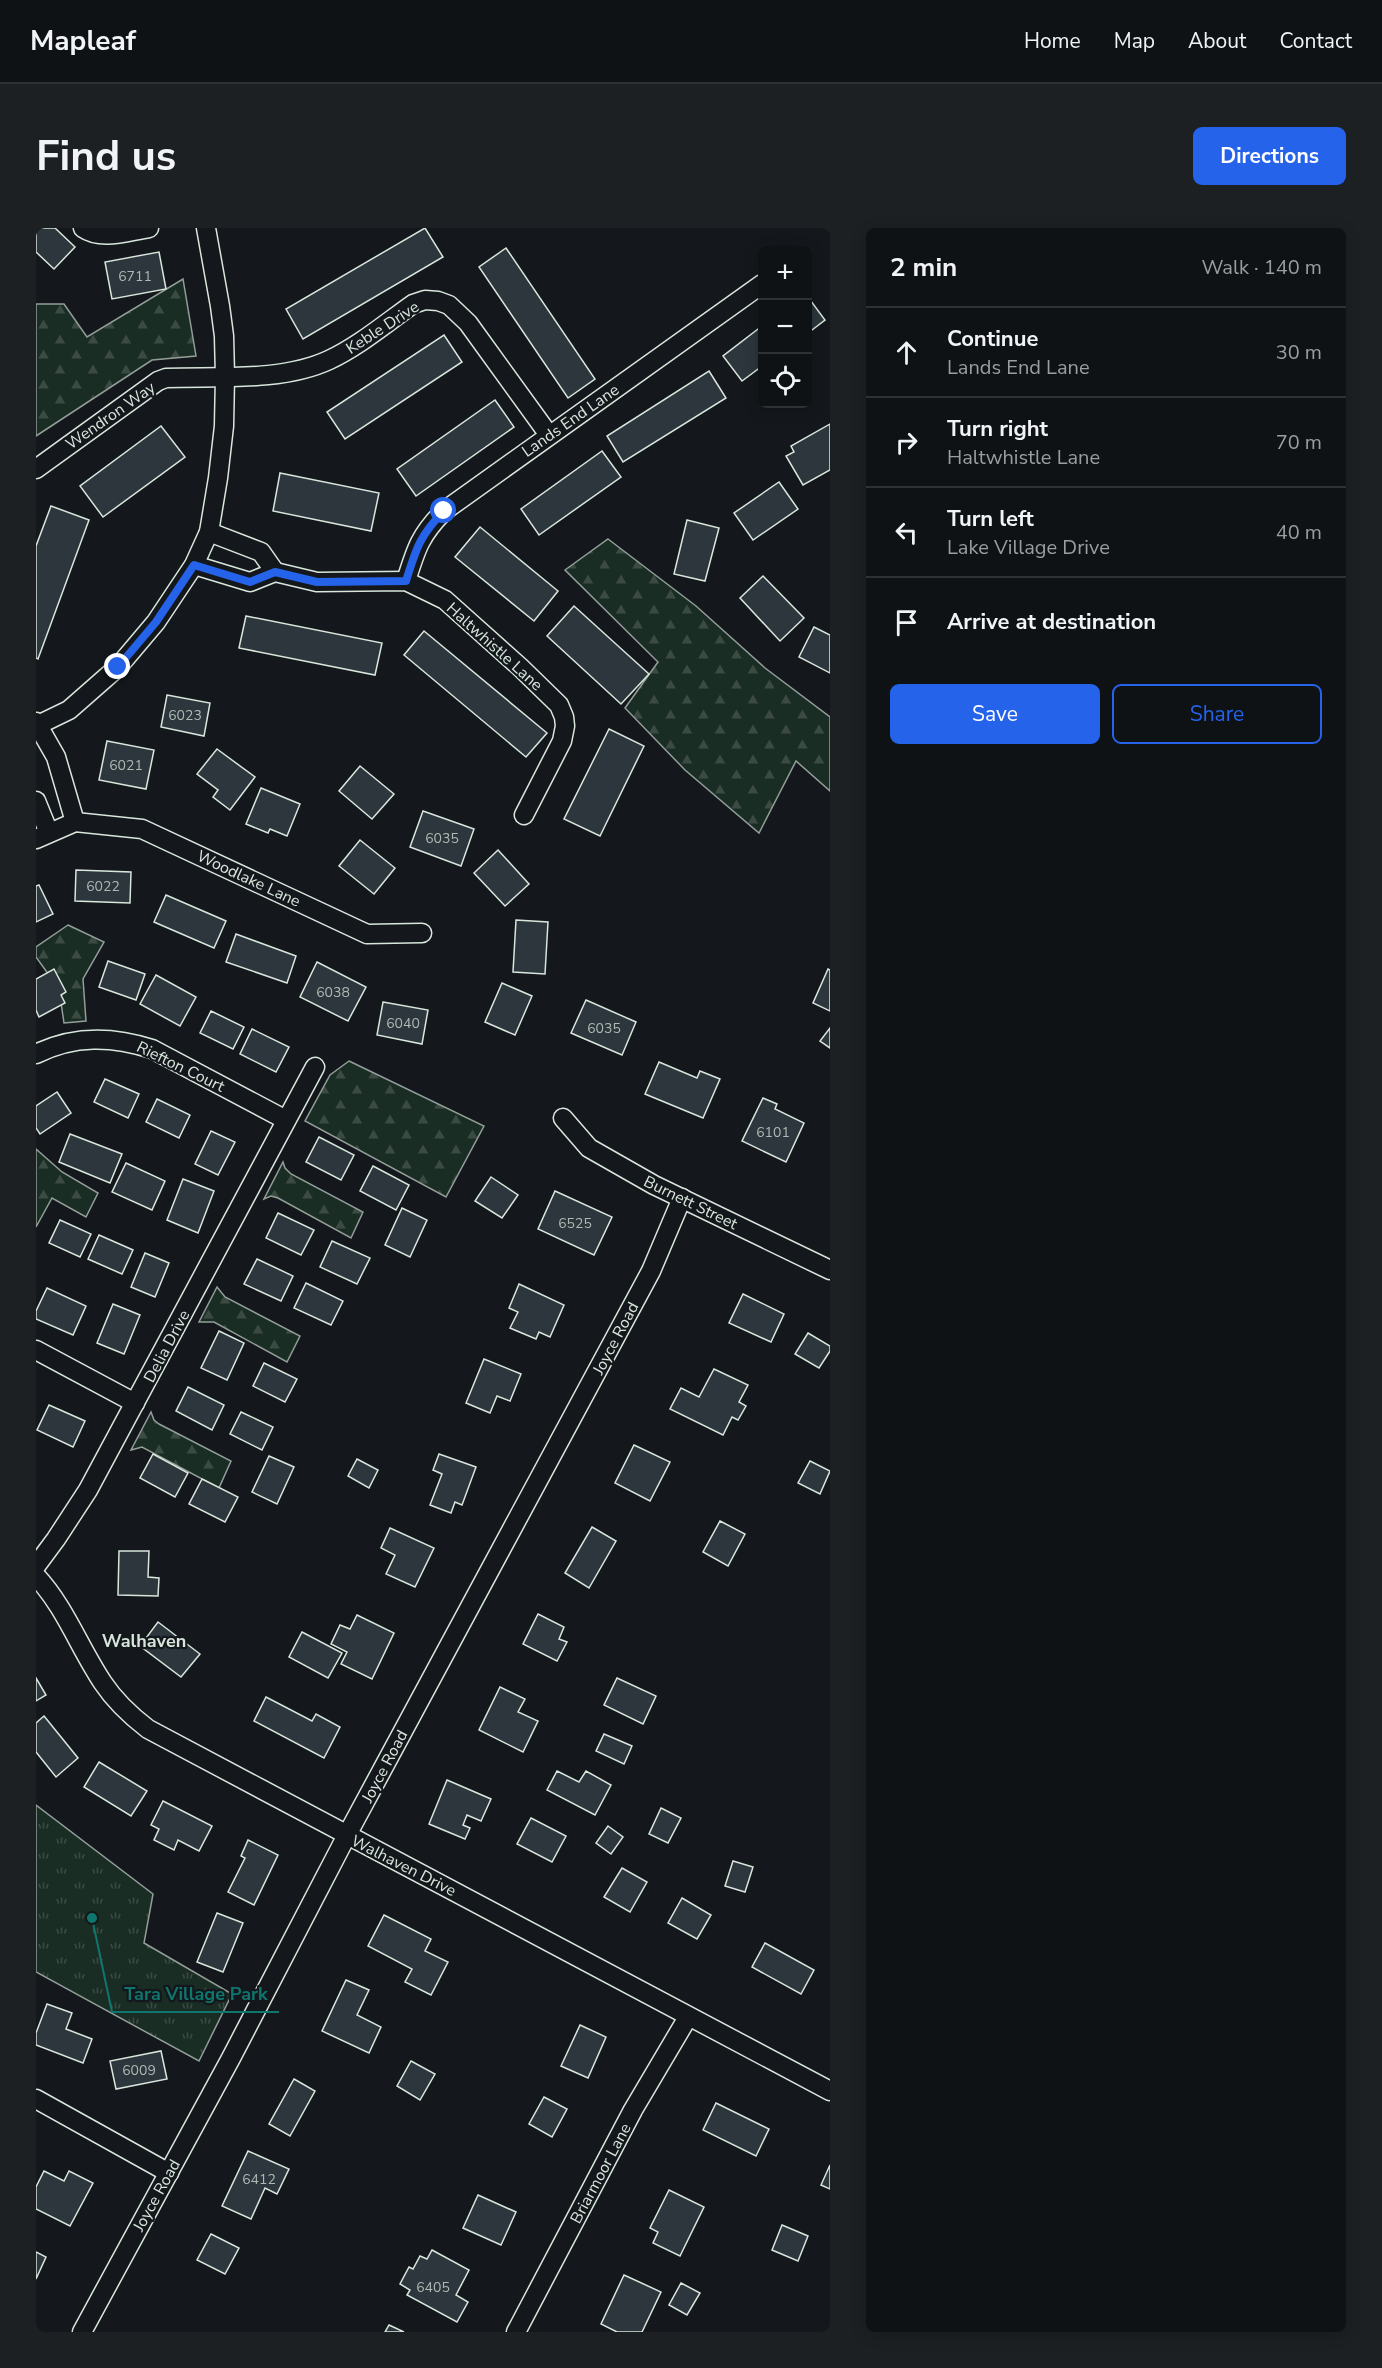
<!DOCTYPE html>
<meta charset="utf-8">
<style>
body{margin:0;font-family:"Nunito Sans",sans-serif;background:#1d2022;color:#f1f3f6}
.controls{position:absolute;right:18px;top:18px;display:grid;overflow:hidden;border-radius:9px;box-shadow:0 3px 15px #0003}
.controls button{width:54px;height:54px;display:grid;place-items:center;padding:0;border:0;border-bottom:2px solid #2f3234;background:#0f1215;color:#f1f3f6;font:30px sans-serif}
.stop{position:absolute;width:18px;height:18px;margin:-14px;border:4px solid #2563eb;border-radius:50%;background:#fff}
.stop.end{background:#2563eb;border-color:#fff;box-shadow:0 2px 6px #0008}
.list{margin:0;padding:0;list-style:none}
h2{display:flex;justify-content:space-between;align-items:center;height:78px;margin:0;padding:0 24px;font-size:26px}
h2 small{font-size:20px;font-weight:400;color:#9b9ea0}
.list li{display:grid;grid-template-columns:39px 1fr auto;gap:18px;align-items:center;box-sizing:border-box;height:90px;padding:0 24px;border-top:2px solid #2f3234}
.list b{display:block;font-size:22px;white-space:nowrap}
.list p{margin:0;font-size:20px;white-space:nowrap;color:#9b9ea0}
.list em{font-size:20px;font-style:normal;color:#9b9ea0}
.actions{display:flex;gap:12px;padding:18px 24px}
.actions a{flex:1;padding:14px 0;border:2px solid #2563eb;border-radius:9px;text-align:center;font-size:21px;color:#2563eb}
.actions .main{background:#2563eb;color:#fff}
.icon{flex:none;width:33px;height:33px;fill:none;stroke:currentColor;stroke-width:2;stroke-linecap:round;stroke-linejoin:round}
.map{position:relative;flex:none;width:794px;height:2104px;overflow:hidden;border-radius:9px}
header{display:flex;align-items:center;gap:36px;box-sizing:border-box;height:84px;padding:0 30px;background:#0f1215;border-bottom:2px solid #2f3234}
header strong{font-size:28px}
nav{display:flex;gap:33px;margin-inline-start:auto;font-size:21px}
.intro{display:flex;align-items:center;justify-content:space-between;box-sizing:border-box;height:144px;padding:0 36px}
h1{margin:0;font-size:42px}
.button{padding:15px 27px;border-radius:9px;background:#2563eb;color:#fff;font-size:21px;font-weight:700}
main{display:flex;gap:36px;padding:0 36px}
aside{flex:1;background:#0f1215;border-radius:9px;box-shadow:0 3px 15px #0003}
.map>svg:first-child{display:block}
.grass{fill:url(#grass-tufts);stroke:#939e99;stroke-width:1.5}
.forest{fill:url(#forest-firs);stroke:#939e99;stroke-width:1.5}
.building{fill:#2c363c;stroke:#d8e6dc;stroke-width:1.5}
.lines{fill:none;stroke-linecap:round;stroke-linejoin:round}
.street-casing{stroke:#d8e6dc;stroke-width:21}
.street{stroke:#14181c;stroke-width:18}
.route{stroke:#2563eb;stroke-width:8}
.labels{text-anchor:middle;stroke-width:4.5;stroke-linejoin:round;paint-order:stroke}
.number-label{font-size:14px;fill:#adbab4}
.street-label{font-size:16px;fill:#d8e6dc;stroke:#14181c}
.neighbourhood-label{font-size:18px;font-weight:bold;fill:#d8e6dc;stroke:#14181c}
.leader{fill:none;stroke:#0f766e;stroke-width:2}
.callout-dot{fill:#0f766e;stroke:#14181c;stroke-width:2}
.callout-label{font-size:18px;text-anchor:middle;font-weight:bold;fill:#0f766e;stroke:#14181c;stroke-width:4.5;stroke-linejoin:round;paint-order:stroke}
</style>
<header>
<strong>Mapleaf</strong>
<nav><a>Home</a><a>Map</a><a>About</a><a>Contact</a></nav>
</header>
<div class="intro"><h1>Find us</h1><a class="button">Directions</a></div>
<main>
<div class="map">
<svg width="794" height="2104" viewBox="0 0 794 2104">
<defs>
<pattern id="grass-tufts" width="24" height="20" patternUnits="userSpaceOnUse" patternTransform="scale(1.5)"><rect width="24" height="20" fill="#1a2d24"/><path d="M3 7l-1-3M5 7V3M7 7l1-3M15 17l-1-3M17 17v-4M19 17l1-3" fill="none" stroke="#3b4b43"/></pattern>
<pattern id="forest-firs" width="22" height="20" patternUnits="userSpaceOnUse" patternTransform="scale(1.5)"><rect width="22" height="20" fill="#1a2d24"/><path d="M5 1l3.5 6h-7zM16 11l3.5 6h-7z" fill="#3b4b43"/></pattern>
</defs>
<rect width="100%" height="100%" fill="#14181c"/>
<path class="grass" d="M 0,1577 L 117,1666 L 108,1715 L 196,1766 L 163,1833 L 0,1744 Z"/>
<g class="forest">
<path d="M 147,51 L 160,128 L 116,132 L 0,208 L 0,76 L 28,76 L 51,109 Z"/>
<path d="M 572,311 L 660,378 L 729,440 L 794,489 L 794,563 L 760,533 L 723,605 L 649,542 L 589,480 L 622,434 L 529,342 Z"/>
<path d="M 32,697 L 68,714 L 47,751 L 50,793 L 28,795 L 23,761 L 0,729 L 0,719 Z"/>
<path d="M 313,833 L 448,898 L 410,969 L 269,893 L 294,847 Z"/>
<path d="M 0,921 L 26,944 L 62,965 L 50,989 L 16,970 L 0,999 Z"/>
<path d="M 247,934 L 249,940 L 255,946 L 327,984 L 315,1010 L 242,970 L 235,968 L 228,971 Z"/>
<path d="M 181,1059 L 189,1069 L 264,1108 L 251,1134 L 178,1094 L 163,1094 Z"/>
<path d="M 115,1184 L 118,1192 L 123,1196 L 195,1233 L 183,1260 L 106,1219 L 95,1222 Z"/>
</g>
<g class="building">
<path d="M 0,0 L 19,0 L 39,19 L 18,41 L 0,24 Z"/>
<path d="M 389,0 L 407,29 L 267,111 L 250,81 Z"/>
<path d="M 470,20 L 559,151 L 532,170 L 443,39 Z"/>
<path d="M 123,24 L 130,61 L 76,71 L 69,34 Z"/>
<path d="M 772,69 L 789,92 L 772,105 Z"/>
<path d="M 726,98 L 726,138 L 706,153 L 687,128 Z"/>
<path d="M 408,107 L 426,134 L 309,211 L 291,184 Z"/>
<path d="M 673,143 L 690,170 L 587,234 L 571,208 Z"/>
<path d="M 459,172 L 478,199 L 380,268 L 361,241 Z"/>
<path d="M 794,196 L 794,242 L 767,257 L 750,228 L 758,224 L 755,218 Z"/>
<path d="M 125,198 L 149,229 L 67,289 L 44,258 Z"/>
<path d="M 566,223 L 585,249 L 503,307 L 485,281 Z"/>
<path d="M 244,245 L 343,265 L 335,303 L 237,283 Z"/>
<path d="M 743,254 L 762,281 L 717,312 L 698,285 Z"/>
<path d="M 15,278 L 53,292 L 2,431 L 0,430 L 0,318 Z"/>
<path d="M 651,292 L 683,300 L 669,353 L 638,346 Z"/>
<path d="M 444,299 L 522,363 L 498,393 L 419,329 Z"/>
<path d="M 727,348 L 768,390 L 744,413 L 704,370 Z"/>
<path d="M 538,378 L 613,446 L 585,476 L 511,408 Z"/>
<path d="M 210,388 L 346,415 L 339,447 L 203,420 Z"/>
<path d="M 778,399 L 794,407 L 794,445 L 763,429 Z"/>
<path d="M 388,403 L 511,505 L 490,529 L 368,427 Z"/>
<path d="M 131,467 L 174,475 L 168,508 L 125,499 Z"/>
<path d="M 573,501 L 608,518 L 564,608 L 528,591 Z"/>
<path d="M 71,513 L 118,522 L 110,561 L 63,552 Z"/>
<path d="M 181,521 L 219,549 L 194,582 L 177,569 L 182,562 L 161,546 Z"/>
<path d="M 324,538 L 358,566 L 336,591 L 303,563 Z"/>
<path d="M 225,560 L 264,576 L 251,608 L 234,601 L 232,605 L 210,596 Z"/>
<path d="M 387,583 L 438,601 L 425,638 L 374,619 Z"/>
<path d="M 324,612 L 359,640 L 338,666 L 303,638 Z"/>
<path d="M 462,622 L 493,656 L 469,678 L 438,645 Z"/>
<path d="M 40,642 L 95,644 L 94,675 L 39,673 Z"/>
<path d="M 3,657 L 17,686 L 0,694 L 0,658 Z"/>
<path d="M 130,667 L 190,693 L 178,720 L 118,694 Z"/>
<path d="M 480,692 L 512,694 L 509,746 L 477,744 Z"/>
<path d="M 200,706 L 260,728 L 251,755 L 190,734 Z"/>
<path d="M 72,733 L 109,746 L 100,772 L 63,759 Z"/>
<path d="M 281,734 L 330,759 L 312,793 L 264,769 Z"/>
<path d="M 18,741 L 30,764 L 25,767 L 29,775 L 3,789 L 0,782 L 0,751 Z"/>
<path d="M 792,741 L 794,742 L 794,783 L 777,775 Z"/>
<path d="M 120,747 L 160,769 L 144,798 L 104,776 Z"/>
<path d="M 466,755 L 496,768 L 479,807 L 449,794 Z"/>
<path d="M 550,772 L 600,794 L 586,827 L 535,805 Z"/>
<path d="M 347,774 L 392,782 L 386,816 L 341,807 Z"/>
<path d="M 175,783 L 208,799 L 197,821 L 164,805 Z"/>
<path d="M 794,800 L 794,820 L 784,813 Z"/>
<path d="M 216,801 L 253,819 L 240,844 L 204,826 Z"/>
<path d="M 623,834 L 661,850 L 664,843 L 684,851 L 667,890 L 609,866 Z"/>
<path d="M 69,851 L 103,866 L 92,890 L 58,874 Z"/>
<path d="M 21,864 L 35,885 L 4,906 L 0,900 L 0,878 Z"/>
<path d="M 727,870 L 741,876 L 739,881 L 768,895 L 750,934 L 706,913 Z"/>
<path d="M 121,871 L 154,887 L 143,910 L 110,894 Z"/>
<path d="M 175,903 L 199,914 L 182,947 L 159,936 Z"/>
<path d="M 34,906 L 86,926 L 74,955 L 23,934 Z"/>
<path d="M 283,909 L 318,927 L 305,952 L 270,934 Z"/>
<path d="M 90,935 L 129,953 L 116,982 L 76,964 Z"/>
<path d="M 337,938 L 373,957 L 360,982 L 324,963 Z"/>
<path d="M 455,949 L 482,967 L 466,990 L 439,973 Z"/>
<path d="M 147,951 L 178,963 L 162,1005 L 131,992 Z"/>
<path d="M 519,963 L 576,989 L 558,1027 L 502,1001 Z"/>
<path d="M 366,980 L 391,992 L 374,1029 L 349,1017 Z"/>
<path d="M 242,985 L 278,1002 L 265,1027 L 230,1010 Z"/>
<path d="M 24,992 L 55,1006 L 44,1029 L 13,1015 Z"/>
<path d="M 63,1007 L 97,1022 L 86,1046 L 52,1031 Z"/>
<path d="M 296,1013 L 334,1030 L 321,1056 L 284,1039 Z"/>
<path d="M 109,1025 L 133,1035 L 119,1069 L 95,1059 Z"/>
<path d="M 221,1031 L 257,1048 L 245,1073 L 208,1056 Z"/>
<path d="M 270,1055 L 307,1073 L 295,1097 L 258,1080 Z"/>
<path d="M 483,1056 L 528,1077 L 514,1109 L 503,1104 L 500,1111 L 474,1100 L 482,1084 L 473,1080 Z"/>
<path d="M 11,1060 L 50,1078 L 37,1107 L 0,1091 L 0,1083 Z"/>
<path d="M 707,1066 L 748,1086 L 735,1114 L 693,1095 Z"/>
<path d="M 77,1076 L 104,1087 L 88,1126 L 61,1115 Z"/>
<path d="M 183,1103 L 208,1115 L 191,1152 L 165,1140 Z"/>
<path d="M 772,1105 L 794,1118 L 794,1123 L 783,1140 L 759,1126 Z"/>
<path d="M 448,1131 L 485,1146 L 474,1173 L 461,1168 L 454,1185 L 430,1175 Z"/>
<path d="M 228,1135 L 261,1151 L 249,1174 L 217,1158 Z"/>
<path d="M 678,1141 L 712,1157 L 703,1174 L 710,1178 L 702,1192 L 696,1189 L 687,1207 L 634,1181 L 645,1160 L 663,1169 Z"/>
<path d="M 152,1159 L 188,1177 L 176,1202 L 140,1183 Z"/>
<path d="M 13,1177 L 49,1193 L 37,1219 L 1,1202 Z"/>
<path d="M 205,1184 L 237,1199 L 226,1222 L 194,1206 Z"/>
<path d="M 598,1217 L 634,1234 L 614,1273 L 579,1255 Z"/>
<path d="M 117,1226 L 152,1245 L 139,1269 L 104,1250 Z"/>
<path d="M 403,1226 L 440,1239 L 426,1277 L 419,1274 L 415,1285 L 394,1277 L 406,1246 L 397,1242 Z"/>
<path d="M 233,1228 L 258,1239 L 241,1276 L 216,1264 Z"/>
<path d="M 321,1231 L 342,1242 L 333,1260 L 312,1248 Z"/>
<path d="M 774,1233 L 794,1243 L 784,1266 L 762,1255 Z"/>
<path d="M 166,1251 L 202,1269 L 189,1294 L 153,1276 Z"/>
<path d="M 684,1293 L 709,1306 L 692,1338 L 667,1324 Z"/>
<path d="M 556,1299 L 580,1313 L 553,1360 L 529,1345 Z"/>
<path d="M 354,1300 L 398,1320 L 379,1359 L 350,1346 L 359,1327 L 345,1320 Z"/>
<path d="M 83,1323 L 113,1323 L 112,1349 L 123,1350 L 122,1368 L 82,1367 Z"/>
<path d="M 502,1386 L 528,1399 L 523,1411 L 531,1414 L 521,1433 L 487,1416 Z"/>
<path d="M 321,1387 L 358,1405 L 336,1451 L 305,1436 L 311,1424 L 295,1416 L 304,1397 L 314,1401 Z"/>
<path d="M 122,1394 L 164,1426 L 145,1449 L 104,1418 Z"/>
<path d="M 266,1404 L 306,1425 L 292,1450 L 253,1429 Z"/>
<path d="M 0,1450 L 10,1467 L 0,1473 Z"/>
<path d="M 581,1450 L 620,1468 L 607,1496 L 568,1477 Z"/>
<path d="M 464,1459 L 489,1471 L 482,1484 L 502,1493 L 487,1524 L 443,1502 Z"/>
<path d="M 230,1469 L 276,1493 L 280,1486 L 304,1499 L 288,1530 L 218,1493 Z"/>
<path d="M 8,1488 L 42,1530 L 20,1549 L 0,1524 L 0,1495 Z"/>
<path d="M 568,1506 L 596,1518 L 588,1536 L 560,1523 Z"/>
<path d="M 63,1534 L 111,1563 L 95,1588 L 48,1559 Z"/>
<path d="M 521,1543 L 543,1554 L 550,1543 L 575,1557 L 559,1587 L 511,1562 Z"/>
<path d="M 411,1552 L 455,1571 L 445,1593 L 431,1587 L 427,1597 L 434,1600 L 429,1611 L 393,1596 Z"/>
<path d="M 127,1573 L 176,1598 L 163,1623 L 142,1612 L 138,1622 L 118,1612 L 123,1601 L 115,1597 Z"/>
<path d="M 625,1580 L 645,1590 L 632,1615 L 613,1606 Z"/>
<path d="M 495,1590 L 530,1608 L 516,1634 L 481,1616 Z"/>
<path d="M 572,1598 L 587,1609 L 575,1626 L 560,1615 Z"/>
<path d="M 212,1612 L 242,1627 L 218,1677 L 192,1664 L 209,1630 L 205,1628 Z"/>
<path d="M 697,1633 L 717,1639 L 709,1664 L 689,1658 Z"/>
<path d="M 586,1640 L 611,1654 L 594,1684 L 568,1669 Z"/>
<path d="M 646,1670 L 675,1687 L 661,1711 L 632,1695 Z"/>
<path d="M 181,1685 L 207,1695 L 187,1744 L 161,1734 Z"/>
<path d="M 348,1687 L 395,1711 L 389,1723 L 412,1734 L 395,1767 L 369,1754 L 376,1741 L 332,1718 Z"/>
<path d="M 729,1715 L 778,1742 L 765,1766 L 716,1739 Z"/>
<path d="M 310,1752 L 333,1762 L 321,1787 L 345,1799 L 333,1825 L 286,1803 Z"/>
<path d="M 11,1776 L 36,1785 L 30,1801 L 56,1811 L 47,1835 L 0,1817 L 0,1805 Z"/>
<path d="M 544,1797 L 570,1809 L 552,1850 L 525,1838 Z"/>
<path d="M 125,1823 L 131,1851 L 80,1861 L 74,1833 Z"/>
<path d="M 375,1833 L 399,1846 L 384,1872 L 361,1858 Z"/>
<path d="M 258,1851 L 279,1863 L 254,1908 L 233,1896 Z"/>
<path d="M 508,1869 L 531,1881 L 516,1909 L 493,1896 Z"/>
<path d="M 680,1875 L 733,1901 L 720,1928 L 667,1902 Z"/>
<path d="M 212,1923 L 253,1941 L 241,1966 L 229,1960 L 215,1991 L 186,1978 Z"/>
<path d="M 794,1937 L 794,1961 L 785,1957 Z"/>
<path d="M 8,1943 L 28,1953 L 33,1943 L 57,1955 L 34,1998 L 0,1981 L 0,1959 Z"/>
<path d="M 633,1962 L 668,1979 L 644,2028 L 617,2015 L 622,2004 L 614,2000 Z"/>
<path d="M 442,1967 L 480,1984 L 465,2017 L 427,2000 Z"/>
<path d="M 746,1997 L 772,2008 L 762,2033 L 736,2022 Z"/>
<path d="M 175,2006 L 203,2020 L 189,2046 L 161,2032 Z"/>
<path d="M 396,2022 L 433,2042 L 420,2067 L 432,2074 L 421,2094 L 371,2067 L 374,2062 L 364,2056 L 373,2039 L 377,2041 L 384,2028 L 391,2031 Z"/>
<path d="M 0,2024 L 10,2029 L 0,2051 Z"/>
<path d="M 588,2047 L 625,2064 L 606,2104 L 581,2104 L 565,2096 Z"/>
<path d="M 645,2055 L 664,2065 L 651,2087 L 633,2077 Z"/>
<path d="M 353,2097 L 368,2104 L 349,2104 Z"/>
</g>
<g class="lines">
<defs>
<g id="street">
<path d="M 47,0 C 66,13 92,3 113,0"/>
<path d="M 0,241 L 122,153 L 130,150 C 181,148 246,154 293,132 C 323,118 350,95 377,76 L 389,72 L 402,73 L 413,77 L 432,95 L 513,207"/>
<path d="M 173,304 L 225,324 L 239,344"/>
<path d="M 158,337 L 214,354 L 239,344 L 281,354 L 370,353 L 409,372 L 484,439 L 523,477 L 528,489 L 529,498 L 526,513 L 488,587"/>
<path d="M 370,353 C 380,321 384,307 408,283 L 726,56"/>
<path d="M 0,494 L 20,529 L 39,594"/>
<path d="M 0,498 L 33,482 L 82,439 L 120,394 L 158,337 L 173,304 L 182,250 L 188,198 L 189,148 L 188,108 L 184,78 L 170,0"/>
<path d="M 0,573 L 13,605"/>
<path d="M 0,611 L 39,594 L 106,601 L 331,706 L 386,705"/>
<path d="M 0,826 C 38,807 76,808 116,821 L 250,892"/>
<path d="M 527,890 L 553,920 L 618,957 L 794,1042"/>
<path d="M 0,1122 L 99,1175"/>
<path d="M 0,1338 L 20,1311 L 52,1262 L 279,839"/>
<path d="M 0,1348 C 29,1379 43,1419 67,1455 C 79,1473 95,1488 112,1501 L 794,1863"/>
<path d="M 0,1871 L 133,1945"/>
<path d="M 46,2104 L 195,1830 L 311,1607 L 615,1043 L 646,970"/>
<path d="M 480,2104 L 597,1882 L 652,1789"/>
</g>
</defs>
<use href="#street" class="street-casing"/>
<use href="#street" class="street"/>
</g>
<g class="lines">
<path class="route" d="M 82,439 L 120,394 L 158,337 L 214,354 L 239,344 L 281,354 L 370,353 C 380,321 384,307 408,283"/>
</g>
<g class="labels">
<g class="number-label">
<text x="99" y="53">6711</text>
<text x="149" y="492">6023</text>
<text x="90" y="542">6021</text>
<text x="406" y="615">6035</text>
<text x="67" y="663">6022</text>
<text x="297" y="769">6038</text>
<text x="367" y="800">6040</text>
<text x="568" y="805">6035</text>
<text x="737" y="909">6101</text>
<text x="539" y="1000">6525</text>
<text x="103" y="1847">6009</text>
<text x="223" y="1956">6412</text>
<text x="397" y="2064">6405</text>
</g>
<g class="street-label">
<text transform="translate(346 99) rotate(-33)" y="6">Keble Drive</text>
<text transform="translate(74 187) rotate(-35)" y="6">Wendron Way</text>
<text transform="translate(534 192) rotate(-35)" y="6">Lands End Lane</text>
<text transform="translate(459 418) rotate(42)" y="6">Haltwhistle Lane</text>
<text transform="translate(213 650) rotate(25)" y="6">Woodlake Lane</text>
<text transform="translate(145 838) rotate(26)" y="6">Riefton Court</text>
<text transform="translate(655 974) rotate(26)" y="6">Burnett Street</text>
<text transform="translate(579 1110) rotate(-62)" y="6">Joyce Road</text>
<text transform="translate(130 1118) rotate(-62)" y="6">Delia Drive</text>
<text transform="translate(348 1538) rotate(-62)" y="6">Joyce Road</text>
<text transform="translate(368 1637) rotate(27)" y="6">Walhaven Drive</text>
<text transform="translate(564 1945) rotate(-62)" y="6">Briarmoor Lane</text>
<text transform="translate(120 1967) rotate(-61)" y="6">Joyce Road</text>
</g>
<g class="neighbourhood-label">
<text x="108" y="1419">Walhaven</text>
</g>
</g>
<path class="leader" d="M56 1690L76 1784H243"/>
<circle class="callout-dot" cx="56" cy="1690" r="6"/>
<g class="callout-label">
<text x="160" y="1772">Tara Village Park</text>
</g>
</svg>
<div class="controls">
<button>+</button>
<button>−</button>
<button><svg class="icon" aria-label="locate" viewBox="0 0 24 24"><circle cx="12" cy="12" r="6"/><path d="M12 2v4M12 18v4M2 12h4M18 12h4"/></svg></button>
</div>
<div class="stop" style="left:408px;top:283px"></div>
<div class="stop end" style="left:82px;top:439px"></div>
</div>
<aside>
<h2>2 min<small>Walk · 140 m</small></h2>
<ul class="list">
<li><svg class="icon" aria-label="ahead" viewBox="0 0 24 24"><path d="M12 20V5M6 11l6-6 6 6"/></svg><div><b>Continue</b><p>Lands End Lane</p></div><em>30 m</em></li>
<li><svg class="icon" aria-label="right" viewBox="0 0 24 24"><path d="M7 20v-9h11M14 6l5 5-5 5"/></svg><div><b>Turn right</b><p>Haltwhistle Lane</p></div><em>70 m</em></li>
<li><svg class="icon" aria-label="left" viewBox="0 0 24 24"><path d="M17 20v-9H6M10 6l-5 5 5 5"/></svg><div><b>Turn left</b><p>Lake Village Drive</p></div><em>40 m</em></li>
<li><svg class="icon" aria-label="arrive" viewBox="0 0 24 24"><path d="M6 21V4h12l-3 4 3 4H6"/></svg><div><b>Arrive at destination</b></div></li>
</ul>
<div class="actions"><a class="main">Save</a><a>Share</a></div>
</aside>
</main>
